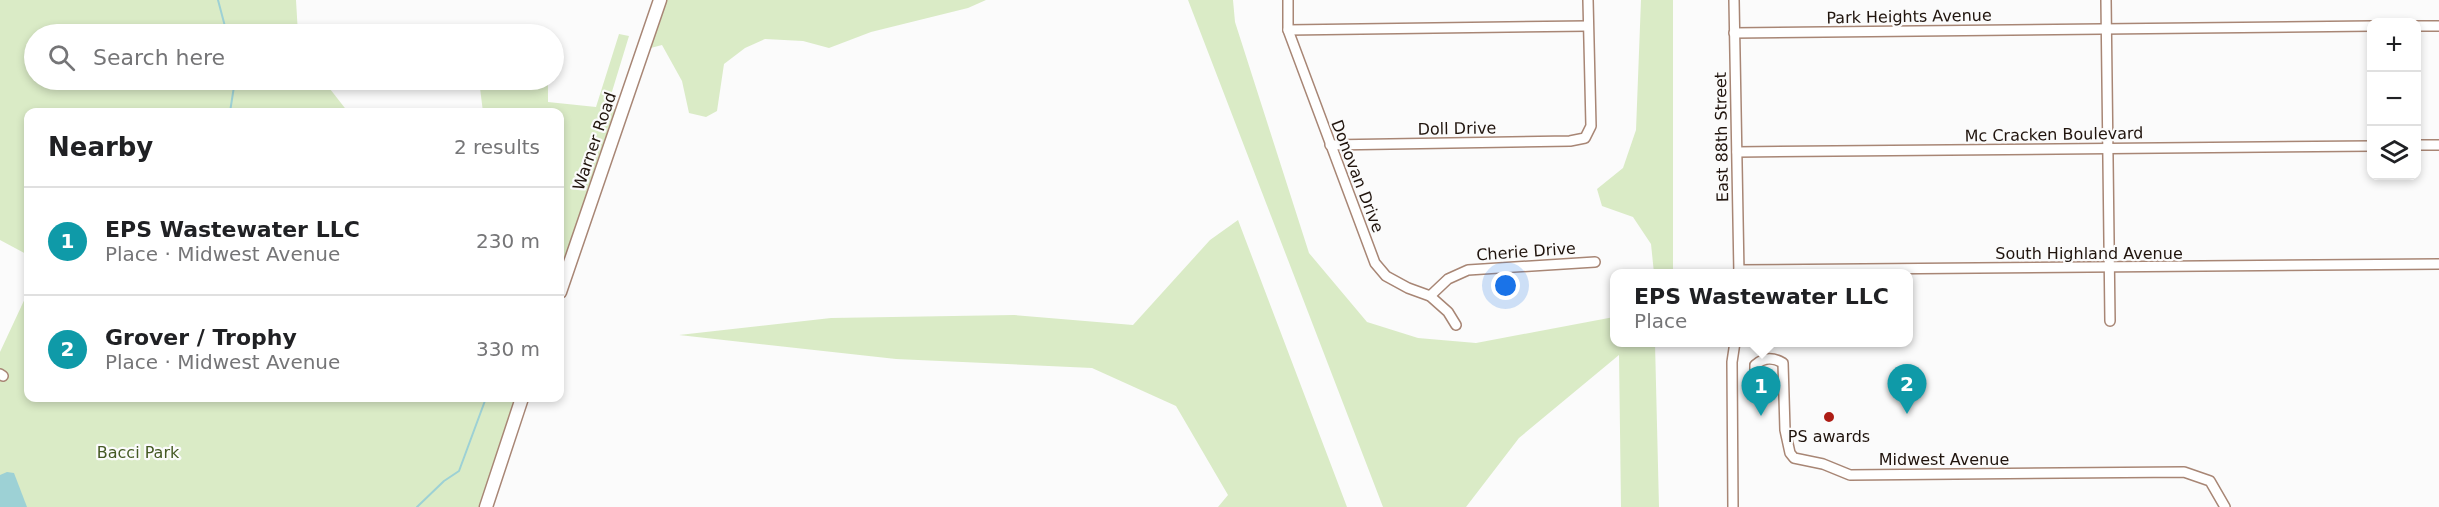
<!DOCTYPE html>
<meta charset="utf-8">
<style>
body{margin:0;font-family:"DejaVu Sans",sans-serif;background:#f2f2f2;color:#202124}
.controls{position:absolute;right:18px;top:18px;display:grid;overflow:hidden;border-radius:12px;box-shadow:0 3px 9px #0003}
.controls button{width:54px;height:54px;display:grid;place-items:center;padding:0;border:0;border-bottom:2px solid #e0e0e0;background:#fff;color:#202124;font:30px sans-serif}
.you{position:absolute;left:1506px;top:286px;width:21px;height:21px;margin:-15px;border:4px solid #fff;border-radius:50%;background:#1a73e8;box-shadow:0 0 0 9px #1a73e833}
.badge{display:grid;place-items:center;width:39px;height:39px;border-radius:50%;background:#0b8043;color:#fff;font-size:20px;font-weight:700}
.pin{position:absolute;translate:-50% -50px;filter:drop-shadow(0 2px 3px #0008)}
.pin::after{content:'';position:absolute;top:32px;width:21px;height:18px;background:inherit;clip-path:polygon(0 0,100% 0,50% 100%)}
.popup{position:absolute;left:1610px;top:269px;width:303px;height:78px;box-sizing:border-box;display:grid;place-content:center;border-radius:12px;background:#fff;filter:drop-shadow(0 2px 4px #0005);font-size:20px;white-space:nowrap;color:#757577}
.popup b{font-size:22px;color:#202124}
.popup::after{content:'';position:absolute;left:50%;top:100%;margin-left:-12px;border:12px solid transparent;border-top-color:#fff}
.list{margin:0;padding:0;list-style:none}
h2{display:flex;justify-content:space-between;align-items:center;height:78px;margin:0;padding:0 24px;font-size:26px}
h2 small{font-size:20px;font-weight:400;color:#757577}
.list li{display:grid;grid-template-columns:39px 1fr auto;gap:18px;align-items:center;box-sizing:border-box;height:108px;padding:0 24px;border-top:2px solid #e0e0e0}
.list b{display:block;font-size:22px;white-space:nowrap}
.list p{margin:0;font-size:20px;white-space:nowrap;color:#757577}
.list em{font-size:20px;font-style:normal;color:#757577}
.icon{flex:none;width:33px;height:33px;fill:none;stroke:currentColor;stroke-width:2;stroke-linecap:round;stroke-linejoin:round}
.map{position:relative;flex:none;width:2439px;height:507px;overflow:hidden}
.search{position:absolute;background:#fff;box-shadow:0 3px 9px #0003;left:24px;top:24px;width:540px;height:66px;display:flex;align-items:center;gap:15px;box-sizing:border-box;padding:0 21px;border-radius:33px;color:#757577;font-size:22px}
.panel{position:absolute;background:#fff;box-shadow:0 3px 9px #0003;left:24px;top:108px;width:540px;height:294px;border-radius:12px}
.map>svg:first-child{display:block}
.green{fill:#daebc6}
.water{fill:#9dd1d5}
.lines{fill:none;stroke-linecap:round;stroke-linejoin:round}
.stream{stroke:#9dd1d5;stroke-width:2}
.street-casing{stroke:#a88675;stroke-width:12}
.secondary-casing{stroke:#a88675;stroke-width:15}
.street{stroke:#fff;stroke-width:9}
.secondary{stroke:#fff;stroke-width:12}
.poi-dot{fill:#ad1d15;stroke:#fbfbfb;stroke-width:2}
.labels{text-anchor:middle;stroke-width:4.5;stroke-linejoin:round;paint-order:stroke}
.street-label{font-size:16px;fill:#20140d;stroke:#fbfbfb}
.poi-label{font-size:16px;fill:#20140d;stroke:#fbfbfb}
.park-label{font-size:16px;fill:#455a24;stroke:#fbfbfb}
</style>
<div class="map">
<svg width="2439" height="507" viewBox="0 0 2439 507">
<rect width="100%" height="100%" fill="#fbfbfb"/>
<g class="green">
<path d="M 0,0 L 296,0 L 298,34 L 34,34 L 34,80 L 323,80 L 348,112 L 28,112 L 28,255 L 0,240 Z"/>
<path d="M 660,0 L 986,0 L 968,8 L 871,32 L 829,48 L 803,41 L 765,39 L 745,48 L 724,64 L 717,111 L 706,117 L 689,113 L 682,81 L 662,45 L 643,50 Z"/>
<path d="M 1188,0 L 1233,0 L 1235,22 L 1309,253 L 1367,322 L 1418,338 L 1476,343 L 1614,317 L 1614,342 L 1655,343 L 1659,507 L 1621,507 L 1619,355 L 1519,438 L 1466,507 L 1383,507 Z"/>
<path d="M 1641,0 L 1673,0 L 1673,273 L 1654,273 L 1651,244 L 1633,217 L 1602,206 L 1597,189 L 1623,168 L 1636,130 Z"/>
<path d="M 473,29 L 547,31 L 547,34 L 474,34 Z"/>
<path d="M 619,34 L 629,36 L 607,108 L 623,110 L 560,292 L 560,112 L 483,112 L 479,80 L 548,80 L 548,102 L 596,107 Z"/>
<path d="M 1238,220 L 1347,507 L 1218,507 L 1228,495 L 1176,406 L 1092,368 L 896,359 L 679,335 L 831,318 L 1014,315 L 1133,325 L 1210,240 Z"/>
<path d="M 28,292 L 28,398 L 522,398 L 486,507 L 0,507 L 0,352 Z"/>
</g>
<path class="water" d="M 7,472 L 14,473 L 27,507 L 0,507 L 0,475 Z"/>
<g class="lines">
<g class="stream">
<path d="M 218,0 L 227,34"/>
<path d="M 230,112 L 235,80"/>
<path d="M 417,507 L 444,481 L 459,471 L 486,398"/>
</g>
<defs>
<g id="street">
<path d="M 1288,0 L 1288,30 L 1375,263 L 1386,276 L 1408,288 L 1430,296 L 1448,312 L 1456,325"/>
<path d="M 1734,0 L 1739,274"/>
<path d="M 2106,0 L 2110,321"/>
<path d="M 2416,26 L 2439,26"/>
<path d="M 1288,30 L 1588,26"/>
<path d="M 1734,33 L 2372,26"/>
<path d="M 1330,145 L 1570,141 L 1585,138 L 1591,126 L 1588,0"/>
<path d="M 2416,145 L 2439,145"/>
<path d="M 1737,152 L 2372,146"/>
<path d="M 1739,270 L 2439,264"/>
<path d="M 1430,296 L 1448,279 L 1468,270 L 1595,262"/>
<path d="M 0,374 L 3,376"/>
<path d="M 1755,381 L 1755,365 C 1764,357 1773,357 1783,363 L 1785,430 L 1790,453 L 1794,458 L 1823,464 L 1850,475 L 2184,472 L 2210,481 L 2225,507"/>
<path d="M 1733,507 L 1732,362 L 1735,342"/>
</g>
<g id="secondary">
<path d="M 560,292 L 660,0"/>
<path d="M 486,507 L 522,398"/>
</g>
</defs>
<use href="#street" class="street-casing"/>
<use href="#secondary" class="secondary-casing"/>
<use href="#street" class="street"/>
<use href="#secondary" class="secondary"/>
</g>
<circle class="poi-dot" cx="1829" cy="417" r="6"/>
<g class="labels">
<g class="street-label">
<text transform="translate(1909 16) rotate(-1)" y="6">Park Heights Avenue</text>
<text transform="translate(1457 128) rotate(-1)" y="6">Doll Drive</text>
<text transform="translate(2054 134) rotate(-1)" y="6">Mc Cracken Boulevard</text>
<text transform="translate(1721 137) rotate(-91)" y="6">East 88th Street</text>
<text transform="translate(594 141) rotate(-71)" y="6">Warner Road</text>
<text transform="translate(1358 176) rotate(69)" y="6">Donovan Drive</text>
<text transform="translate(1526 251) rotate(-4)" y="6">Cherie Drive</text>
<text x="2089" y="259">South Highland Avenue</text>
<text x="1944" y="465">Midwest Avenue</text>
</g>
<g class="poi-label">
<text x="1829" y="442">PS awards</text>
</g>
<g class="park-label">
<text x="138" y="458">Bacci Park</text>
</g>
</g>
</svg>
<div class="controls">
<button>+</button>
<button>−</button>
<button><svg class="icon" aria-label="layers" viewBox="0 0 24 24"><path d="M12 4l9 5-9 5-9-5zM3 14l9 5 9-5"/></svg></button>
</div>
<div class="you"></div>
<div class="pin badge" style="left:1761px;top:416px;background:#0f9aa8">1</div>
<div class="popup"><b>EPS Wastewater LLC</b>Place</div>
<div class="pin badge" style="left:1907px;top:414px;background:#0f9aa8">2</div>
<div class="search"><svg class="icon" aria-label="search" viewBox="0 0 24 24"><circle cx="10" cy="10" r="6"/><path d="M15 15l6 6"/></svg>Search here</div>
<section class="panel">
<h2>Nearby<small>2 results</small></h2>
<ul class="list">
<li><span class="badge" style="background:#0f9aa8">1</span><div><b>EPS Wastewater LLC</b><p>Place · Midwest Avenue</p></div><em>230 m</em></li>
<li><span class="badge" style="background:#0f9aa8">2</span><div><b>Grover / Trophy</b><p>Place · Midwest Avenue</p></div><em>330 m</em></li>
</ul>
</section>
</div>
